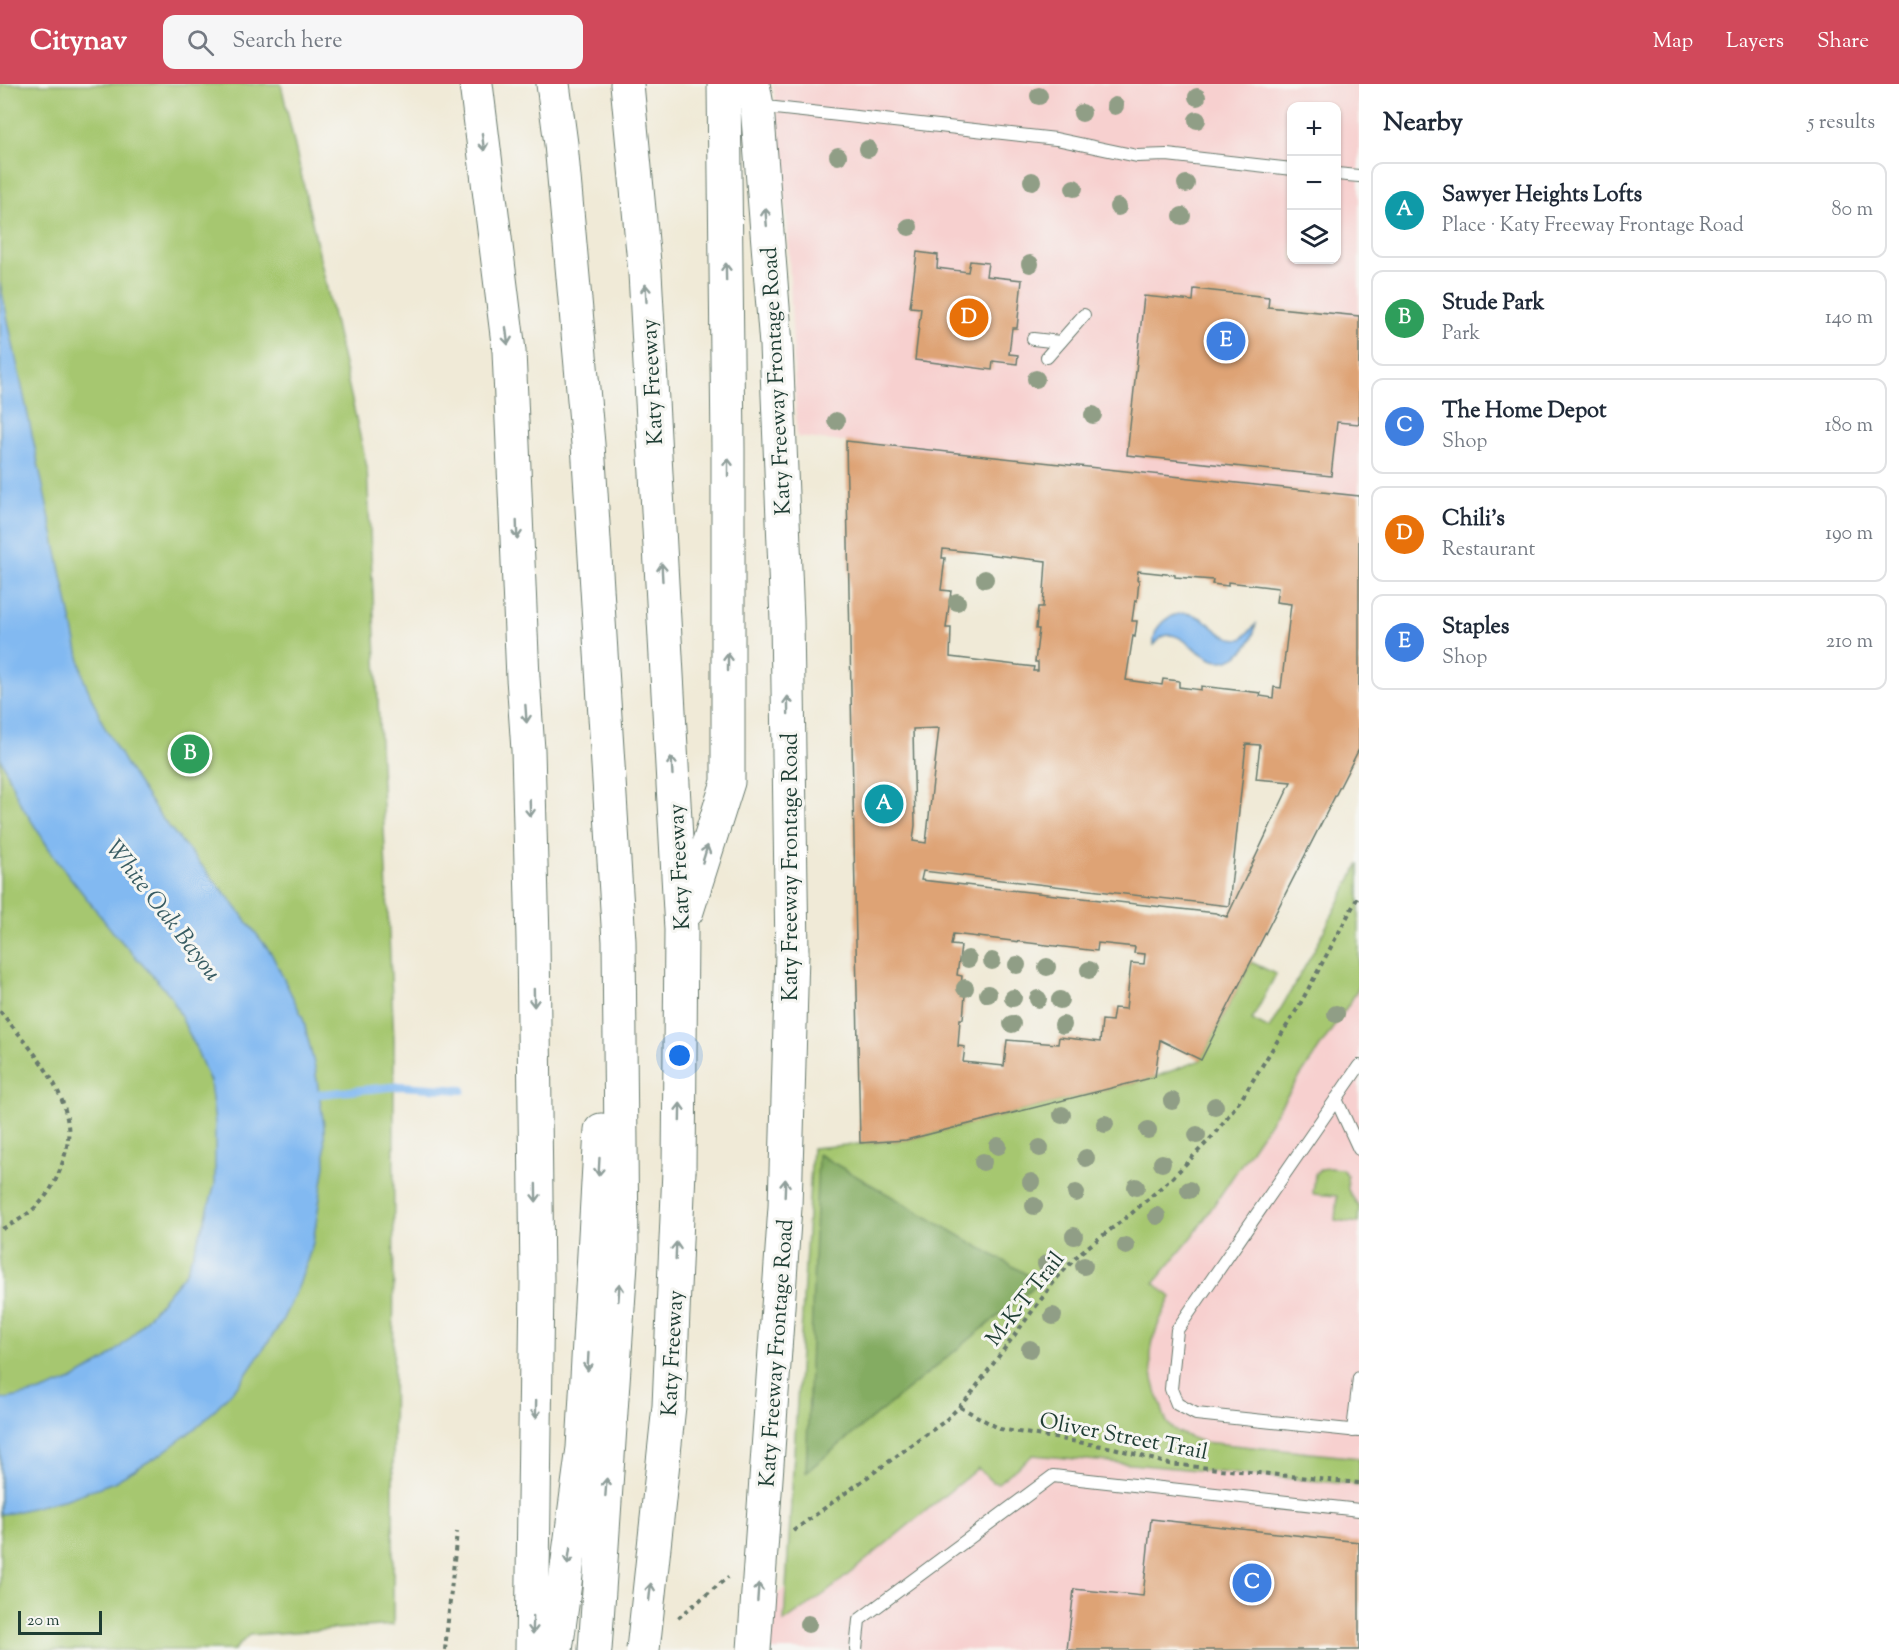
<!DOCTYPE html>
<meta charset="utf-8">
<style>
body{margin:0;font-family:"Sorts Mill Goudy",serif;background:#f6f6f7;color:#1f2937}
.controls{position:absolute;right:18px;top:18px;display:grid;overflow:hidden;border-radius:12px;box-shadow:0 2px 4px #0004}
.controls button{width:54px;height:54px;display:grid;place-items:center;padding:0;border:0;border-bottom:2px solid #e0e1e3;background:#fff;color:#1f2937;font:30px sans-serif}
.scale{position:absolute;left:18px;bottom:15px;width:84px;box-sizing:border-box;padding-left:6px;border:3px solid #1f3d34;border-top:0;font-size:16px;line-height:21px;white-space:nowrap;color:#1f3d34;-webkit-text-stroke:4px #f6f6f2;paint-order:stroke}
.you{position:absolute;left:680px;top:972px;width:21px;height:21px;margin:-15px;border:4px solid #fff;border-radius:50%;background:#1a73e8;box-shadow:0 0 0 9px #1a73e833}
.badge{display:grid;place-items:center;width:39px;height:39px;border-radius:50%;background:#d1495b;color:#fff;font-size:20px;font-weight:700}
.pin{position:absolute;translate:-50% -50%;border:3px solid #fff;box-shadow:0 2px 6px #0006}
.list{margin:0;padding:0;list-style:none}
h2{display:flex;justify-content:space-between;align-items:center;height:78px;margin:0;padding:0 24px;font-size:26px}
h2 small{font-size:20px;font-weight:400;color:#747a83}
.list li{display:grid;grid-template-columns:39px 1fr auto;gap:18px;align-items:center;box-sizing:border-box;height:96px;margin:0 12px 12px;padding:0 12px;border:2px solid #e0e1e3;border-radius:12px}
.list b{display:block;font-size:22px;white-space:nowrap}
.list p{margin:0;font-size:20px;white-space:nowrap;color:#747a83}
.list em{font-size:20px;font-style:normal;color:#747a83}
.icon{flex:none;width:33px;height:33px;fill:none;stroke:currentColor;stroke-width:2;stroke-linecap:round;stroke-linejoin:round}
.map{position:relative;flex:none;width:1359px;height:1566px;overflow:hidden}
header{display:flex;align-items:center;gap:36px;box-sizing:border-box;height:84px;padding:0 30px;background:#d1495b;color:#fff}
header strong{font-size:28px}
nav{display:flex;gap:33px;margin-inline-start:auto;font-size:21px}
.search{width:420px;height:54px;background:#f6f6f7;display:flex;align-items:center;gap:15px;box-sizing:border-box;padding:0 21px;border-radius:12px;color:#747a83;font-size:22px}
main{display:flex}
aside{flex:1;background:#fff}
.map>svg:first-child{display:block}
.built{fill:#f7d0cf;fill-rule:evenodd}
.green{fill:#a6c770;stroke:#628252;stroke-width:1.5}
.forest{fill:#84ac62;stroke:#52744b;stroke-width:1.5}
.water{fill:#82b9f1;stroke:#507b92;stroke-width:1.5}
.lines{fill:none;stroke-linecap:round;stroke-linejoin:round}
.stream{stroke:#82b9f1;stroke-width:8}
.building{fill:#dea375;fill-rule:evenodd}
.lane-casing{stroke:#687a6d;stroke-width:14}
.secondary-casing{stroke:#687a6d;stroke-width:35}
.highway-casing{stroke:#687a6d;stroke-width:35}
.path{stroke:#687a6d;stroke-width:4;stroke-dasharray:4.5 4.5;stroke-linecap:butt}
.lane{stroke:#fff;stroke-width:12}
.secondary{stroke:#fff;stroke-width:33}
.highway{stroke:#fff;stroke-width:33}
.secondary-bridge-casing{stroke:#687a6d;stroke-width:35;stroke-linecap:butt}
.highway-bridge-casing{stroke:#687a6d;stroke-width:35;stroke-linecap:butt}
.secondary-bridge{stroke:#fff;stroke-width:33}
.highway-bridge{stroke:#fff;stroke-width:33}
.tree{fill:#909e86}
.oneway{stroke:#8f9e9a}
.labels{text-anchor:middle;stroke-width:6;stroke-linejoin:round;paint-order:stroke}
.street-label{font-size:22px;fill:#1f3d34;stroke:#f6f6f2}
.water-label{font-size:24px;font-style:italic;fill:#385c63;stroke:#f6f6f2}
</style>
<header>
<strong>Citynav</strong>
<div class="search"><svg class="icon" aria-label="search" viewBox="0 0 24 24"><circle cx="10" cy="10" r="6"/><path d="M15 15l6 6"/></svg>Search here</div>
<nav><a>Map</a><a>Layers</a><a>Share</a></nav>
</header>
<main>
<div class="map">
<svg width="1359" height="1566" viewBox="0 0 1359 1566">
<rect width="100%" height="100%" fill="#f6f6f2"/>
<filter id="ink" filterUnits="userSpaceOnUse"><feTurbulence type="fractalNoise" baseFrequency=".0167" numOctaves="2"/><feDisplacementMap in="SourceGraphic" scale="12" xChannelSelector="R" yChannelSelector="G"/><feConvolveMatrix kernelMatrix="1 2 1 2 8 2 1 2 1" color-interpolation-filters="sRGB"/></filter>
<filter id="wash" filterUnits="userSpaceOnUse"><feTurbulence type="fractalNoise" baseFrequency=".008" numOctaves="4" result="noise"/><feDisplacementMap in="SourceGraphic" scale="24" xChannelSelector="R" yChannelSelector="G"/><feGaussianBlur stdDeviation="1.35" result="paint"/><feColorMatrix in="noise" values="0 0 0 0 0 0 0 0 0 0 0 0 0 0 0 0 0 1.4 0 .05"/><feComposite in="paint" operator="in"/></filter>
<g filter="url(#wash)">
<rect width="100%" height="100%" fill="#f0ead7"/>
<g class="built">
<path d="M 773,0 L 1359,0 L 1359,412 L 797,353 L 788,149 L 779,45 ZM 1292,22 L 1336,22 L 1336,176 L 1292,176 Z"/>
<path d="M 1359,836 L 1359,1566 L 762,1566 L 767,1519 L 967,1352 Z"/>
</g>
<g class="green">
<path d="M 0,0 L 281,0 L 367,383 L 394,957 L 393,1541 L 249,1551 L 234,1566 L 0,1566 Z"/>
<path d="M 1359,779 L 1359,902 L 1351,917 L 1193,1152 L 1154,1199 L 1171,1213 C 1150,1255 1143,1275 1161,1321 C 1163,1327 1165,1338 1170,1342 C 1176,1349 1195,1355 1204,1358 L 1359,1374 L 1359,1401 L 1033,1371 L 998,1399 L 992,1398 L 978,1384 L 827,1508 L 784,1538 L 812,1064 L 906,1056 L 1155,993 L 1201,976 L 1251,878 L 1276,890 L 1252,936 L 1269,945 L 1311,872 Z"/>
<path d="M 1329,1084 L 1342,1085 L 1347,1091 L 1348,1106 L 1359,1123 L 1358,1139 L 1335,1136 L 1337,1112 L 1313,1110 L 1315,1090 L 1321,1085 Z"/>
</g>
<path class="forest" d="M 818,1070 L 1040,1198 L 806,1388 Z"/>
<g class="water">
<path d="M 0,199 L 84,596 L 104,642 L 128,684 L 160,732 L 229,814 L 271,869 L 303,934 L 315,984 L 324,1041 L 325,1081 L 313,1159 L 299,1201 L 280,1241 L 241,1298 L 201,1340 L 158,1372 L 114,1398 L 67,1415 L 11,1429 L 0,1430 L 0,1316 L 40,1308 L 72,1296 L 107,1275 L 130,1254 L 186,1188 L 205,1136 L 215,1100 L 215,1040 L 210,998 L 195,962 L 171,912 L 113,848 L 55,774 L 20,719 L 0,673 Z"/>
<path d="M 1185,529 C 1212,532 1214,555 1242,555 L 1256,540 C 1253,554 1250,562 1238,571 C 1208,592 1192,552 1170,551 C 1162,551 1159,556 1154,561 C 1152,542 1168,530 1185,529 Z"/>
</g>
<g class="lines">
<path class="stream" d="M 310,1011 L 401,1002 L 462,1006"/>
</g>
<g id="blocks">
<g class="building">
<path d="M 917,168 L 938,171 L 937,184 L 968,188 L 970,177 L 988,179 L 986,192 L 1022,196 L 1017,244 L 1012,244 L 1009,270 L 1018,271 L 1017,280 L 993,277 L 992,286 L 915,276 L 921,224 L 910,223 Z"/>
<path d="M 1194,205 L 1269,213 L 1268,223 L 1359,232 L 1359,340 L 1337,338 L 1331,392 L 1127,371 L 1144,212 L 1193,217 Z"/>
<path d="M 846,357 L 1359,412 L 1359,665 L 1201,976 L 1160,956 L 1155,993 L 906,1056 L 860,1059 ZM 943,465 L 1046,477 L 1043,523 L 1038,523 L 1036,545 L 1039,545 L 1035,578 L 1038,578 L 1038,587 L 1033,587 L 1034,583 L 950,573 L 951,544 L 946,544 L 951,507 L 941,506 L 945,474 L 942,474 ZM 1138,487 L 1175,491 L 1175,493 L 1213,496 L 1212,500 L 1228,502 L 1228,498 L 1278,504 L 1276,518 L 1291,520 L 1281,604 L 1274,603 L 1273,614 L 1260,612 L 1261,609 L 1201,602 L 1201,606 L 1179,603 L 1179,597 L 1163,595 L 1162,601 L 1126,596 L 1133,552 L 1135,553 L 1137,537 L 1132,537 L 1135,516 L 1137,517 L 1139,496 L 1137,496 ZM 939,644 L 926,759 L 913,757 L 915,741 L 913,645 ZM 1246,660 L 1260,661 L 1256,695 L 1291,698 L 1227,833 L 1216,829 L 921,796 L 923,787 L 1229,822 ZM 953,850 L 1097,867 L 1098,859 L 1135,863 L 1134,869 L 1145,870 L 1144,880 L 1131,879 L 1126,925 L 1114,924 L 1112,937 L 1102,936 L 1100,958 L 1059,953 L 1058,960 L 1007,956 L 1004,982 L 963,978 L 965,963 L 958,962 L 960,935 L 963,935 L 965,911 L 960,910 L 962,892 L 957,891 L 961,862 L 951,861 Z"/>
<path d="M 1151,1435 L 1359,1458 L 1359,1566 L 1067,1566 L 1074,1505 L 1143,1512 Z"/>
</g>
</g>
</g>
<g filter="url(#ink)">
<use href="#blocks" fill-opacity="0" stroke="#687a6d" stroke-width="1.5"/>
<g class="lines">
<defs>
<g id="lane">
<path d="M 757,22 L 1056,55 L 1137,72 L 1167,71 L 1292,85"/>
<path d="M 1336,90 L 1359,92"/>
<path d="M 1033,255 L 1060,258"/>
<path d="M 1047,273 L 1084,231"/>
<path d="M 1359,982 L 1177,1246 L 1171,1305 L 1177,1320 L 1196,1330 L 1359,1347"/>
<path d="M 1336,1015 L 1359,1065"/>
<path d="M 1353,1347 L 1359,1294"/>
<path d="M 856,1566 L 859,1536 L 1053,1392 L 1359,1426"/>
</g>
<path id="secondary" d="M 753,0 L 757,22 L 776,261 L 787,536 L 792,869"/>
<g id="highway">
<path d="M 476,0 L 509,267 L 523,594 L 528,666 L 533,855 L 537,1199 L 532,1566"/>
<path d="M 553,0 L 561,60 L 588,360 L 619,857 L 622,1164 L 595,1566"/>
<path d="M 627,0 L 645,189 L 681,846 L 679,1086"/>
<path d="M 687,827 L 728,698 L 728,364 L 724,0"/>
<path d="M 556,1566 L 583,1364 L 601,1046"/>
</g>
</defs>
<use href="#lane" class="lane-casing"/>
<use href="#secondary" class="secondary-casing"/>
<use href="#highway" class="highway-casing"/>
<g class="path">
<path d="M 0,927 C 26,960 63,997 68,1041 C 70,1056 65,1072 60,1086 C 48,1117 29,1132 0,1146"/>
<path d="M 960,1323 L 1000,1345 L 1114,1364 L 1169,1380 L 1359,1399"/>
<path d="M 793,1447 L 945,1337 L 967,1315 L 1057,1194 L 1080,1169 L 1132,1129 L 1173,1093 L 1212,1053 L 1242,1014 L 1299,922 L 1359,811"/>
<path d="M 678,1534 L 728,1493"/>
<path d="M 445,1566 L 457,1448"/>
</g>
<use href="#lane" class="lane"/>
<use href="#secondary" class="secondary"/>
<use href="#highway" class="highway"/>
<defs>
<path id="secondary-bridge" d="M 754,1566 L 785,1123 L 792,869"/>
<path id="highway-bridge" d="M 643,1566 L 669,1322 L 679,1086"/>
</defs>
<use href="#secondary-bridge" class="secondary-bridge-casing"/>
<use href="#highway-bridge" class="highway-bridge-casing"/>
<use href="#secondary-bridge" class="secondary-bridge"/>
<use href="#highway-bridge" class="highway-bridge"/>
</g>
<g class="tree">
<circle cx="1039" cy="12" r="9"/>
<circle cx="1197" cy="13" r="9"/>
<circle cx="1115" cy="22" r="9"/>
<circle cx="1082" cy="29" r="9"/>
<circle cx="1197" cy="36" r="9"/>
<circle cx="868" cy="65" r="9"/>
<circle cx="838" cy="72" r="9"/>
<circle cx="1032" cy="97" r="9"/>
<circle cx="1186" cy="100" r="9"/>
<circle cx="1074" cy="104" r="9"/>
<circle cx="1118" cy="123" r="9"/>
<circle cx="1182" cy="132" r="9"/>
<circle cx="909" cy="143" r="9"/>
<circle cx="1030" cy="180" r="9"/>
<circle cx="1036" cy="295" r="9"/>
<circle cx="1093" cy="331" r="9"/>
<circle cx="836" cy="337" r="9"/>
<circle cx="985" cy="495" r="9"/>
<circle cx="957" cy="518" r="9"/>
<circle cx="968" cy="875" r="9"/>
<circle cx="992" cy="877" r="9"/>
<circle cx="1017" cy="881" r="9"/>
<circle cx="1047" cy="883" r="9"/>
<circle cx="1089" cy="886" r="9"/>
<circle cx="965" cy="904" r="9"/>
<circle cx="988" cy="910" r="9"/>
<circle cx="1013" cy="914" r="9"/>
<circle cx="1038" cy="915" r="9"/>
<circle cx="1060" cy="916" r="9"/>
<circle cx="1336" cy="930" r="9"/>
<circle cx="1012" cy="940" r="9"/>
<circle cx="1063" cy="941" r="9"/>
<circle cx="1172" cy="1017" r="9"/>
<circle cx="1215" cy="1022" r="9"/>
<circle cx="1062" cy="1031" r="9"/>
<circle cx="1105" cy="1040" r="9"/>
<circle cx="1148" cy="1046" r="9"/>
<circle cx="1197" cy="1051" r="9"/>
<circle cx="998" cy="1062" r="9"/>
<circle cx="1040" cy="1064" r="9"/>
<circle cx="1086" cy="1074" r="9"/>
<circle cx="983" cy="1078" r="9"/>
<circle cx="1162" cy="1079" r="9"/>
<circle cx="1031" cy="1098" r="9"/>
<circle cx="1136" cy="1103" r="9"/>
<circle cx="1189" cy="1106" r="9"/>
<circle cx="1076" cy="1109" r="9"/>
<circle cx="1034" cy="1122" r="9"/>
<circle cx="1157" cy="1132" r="9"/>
<circle cx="1074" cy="1152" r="9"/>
<circle cx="1126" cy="1162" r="9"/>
<circle cx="1046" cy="1180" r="9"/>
<circle cx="1084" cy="1182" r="9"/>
<circle cx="1053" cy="1232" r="9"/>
<circle cx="1030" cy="1265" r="9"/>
<circle cx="808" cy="1540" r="9"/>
</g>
<defs><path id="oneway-shaft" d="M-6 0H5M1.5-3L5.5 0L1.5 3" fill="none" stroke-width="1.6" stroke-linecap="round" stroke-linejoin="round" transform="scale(1.5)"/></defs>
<g class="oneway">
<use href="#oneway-shaft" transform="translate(483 58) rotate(83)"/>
<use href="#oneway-shaft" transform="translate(766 133) rotate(-95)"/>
<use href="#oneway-shaft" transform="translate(726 188) rotate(-91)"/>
<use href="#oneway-shaft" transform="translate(646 209) rotate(-93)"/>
<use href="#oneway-shaft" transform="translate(507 252) rotate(83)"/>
<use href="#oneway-shaft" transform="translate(728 383) rotate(-90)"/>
<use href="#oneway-shaft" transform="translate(517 446) rotate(88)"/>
<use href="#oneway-shaft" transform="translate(662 488) rotate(-93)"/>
<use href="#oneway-shaft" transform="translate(728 578) rotate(-90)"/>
<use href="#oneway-shaft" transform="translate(788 621) rotate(-91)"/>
<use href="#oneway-shaft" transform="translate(526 630) rotate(86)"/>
<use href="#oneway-shaft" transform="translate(672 682) rotate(-93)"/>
<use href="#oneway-shaft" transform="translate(530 724) rotate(88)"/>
<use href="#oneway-shaft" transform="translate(705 770) rotate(-73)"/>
<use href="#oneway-shaft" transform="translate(534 914) rotate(89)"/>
<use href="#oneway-shaft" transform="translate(680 1028) rotate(-89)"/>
<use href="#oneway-shaft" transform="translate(599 1083) rotate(93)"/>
<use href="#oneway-shaft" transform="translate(785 1104) rotate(-88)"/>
<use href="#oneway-shaft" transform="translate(536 1109) rotate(89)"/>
<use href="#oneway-shaft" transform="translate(676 1167) rotate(-88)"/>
<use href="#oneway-shaft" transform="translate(619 1208) rotate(-86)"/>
<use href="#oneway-shaft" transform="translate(588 1278) rotate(93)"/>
<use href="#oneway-shaft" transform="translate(536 1325) rotate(91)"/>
<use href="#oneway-shaft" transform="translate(606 1403) rotate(-86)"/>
<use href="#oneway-shaft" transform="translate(569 1472) rotate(98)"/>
<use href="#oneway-shaft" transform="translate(650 1508) rotate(-84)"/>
<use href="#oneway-shaft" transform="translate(758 1508) rotate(-86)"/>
<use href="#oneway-shaft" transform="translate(533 1541) rotate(91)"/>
</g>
</g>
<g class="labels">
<g class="street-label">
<text transform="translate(775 297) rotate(-93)" y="8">Katy Freeway Frontage Road</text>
<text transform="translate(651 298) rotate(-93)" y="8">Katy Freeway</text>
<text transform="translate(678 783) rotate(-93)" y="8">Katy Freeway</text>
<text transform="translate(789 783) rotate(-90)" y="8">Katy Freeway Frontage Road</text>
<text transform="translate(1024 1214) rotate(-52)" y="8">M-K-T Trail</text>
<text transform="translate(671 1269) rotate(-87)" y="8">Katy Freeway</text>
<text transform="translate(775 1269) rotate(-86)" y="8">Katy Freeway Frontage Road</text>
<text transform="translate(1124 1351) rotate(11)" y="8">Oliver Street Trail</text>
</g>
<g class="water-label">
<text transform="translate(164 826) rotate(52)" y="8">White Oak Bayou</text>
</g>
</g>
</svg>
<div class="controls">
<button>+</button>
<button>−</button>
<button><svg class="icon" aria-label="layers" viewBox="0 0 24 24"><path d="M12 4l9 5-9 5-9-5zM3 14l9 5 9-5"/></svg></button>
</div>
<div class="scale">20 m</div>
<div class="you"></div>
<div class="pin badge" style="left:884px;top:720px;background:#0f9aa8">A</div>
<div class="pin badge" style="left:190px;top:670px;background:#2e9e5b">B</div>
<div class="pin badge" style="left:1252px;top:1499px;background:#3f7fe0">C</div>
<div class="pin badge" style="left:969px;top:234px;background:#e8710a">D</div>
<div class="pin badge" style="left:1226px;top:257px;background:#3f7fe0">E</div>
</div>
<aside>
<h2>Nearby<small>5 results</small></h2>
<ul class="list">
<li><span class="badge" style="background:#0f9aa8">A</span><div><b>Sawyer Heights Lofts</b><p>Place · Katy Freeway Frontage Road</p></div><em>80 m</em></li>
<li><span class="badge" style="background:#2e9e5b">B</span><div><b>Stude Park</b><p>Park</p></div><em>140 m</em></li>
<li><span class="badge" style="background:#3f7fe0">C</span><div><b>The Home Depot</b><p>Shop</p></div><em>180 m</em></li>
<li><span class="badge" style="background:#e8710a">D</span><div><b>Chili's</b><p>Restaurant</p></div><em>190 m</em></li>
<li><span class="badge" style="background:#3f7fe0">E</span><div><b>Staples</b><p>Shop</p></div><em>210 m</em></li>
</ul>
</aside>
</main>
